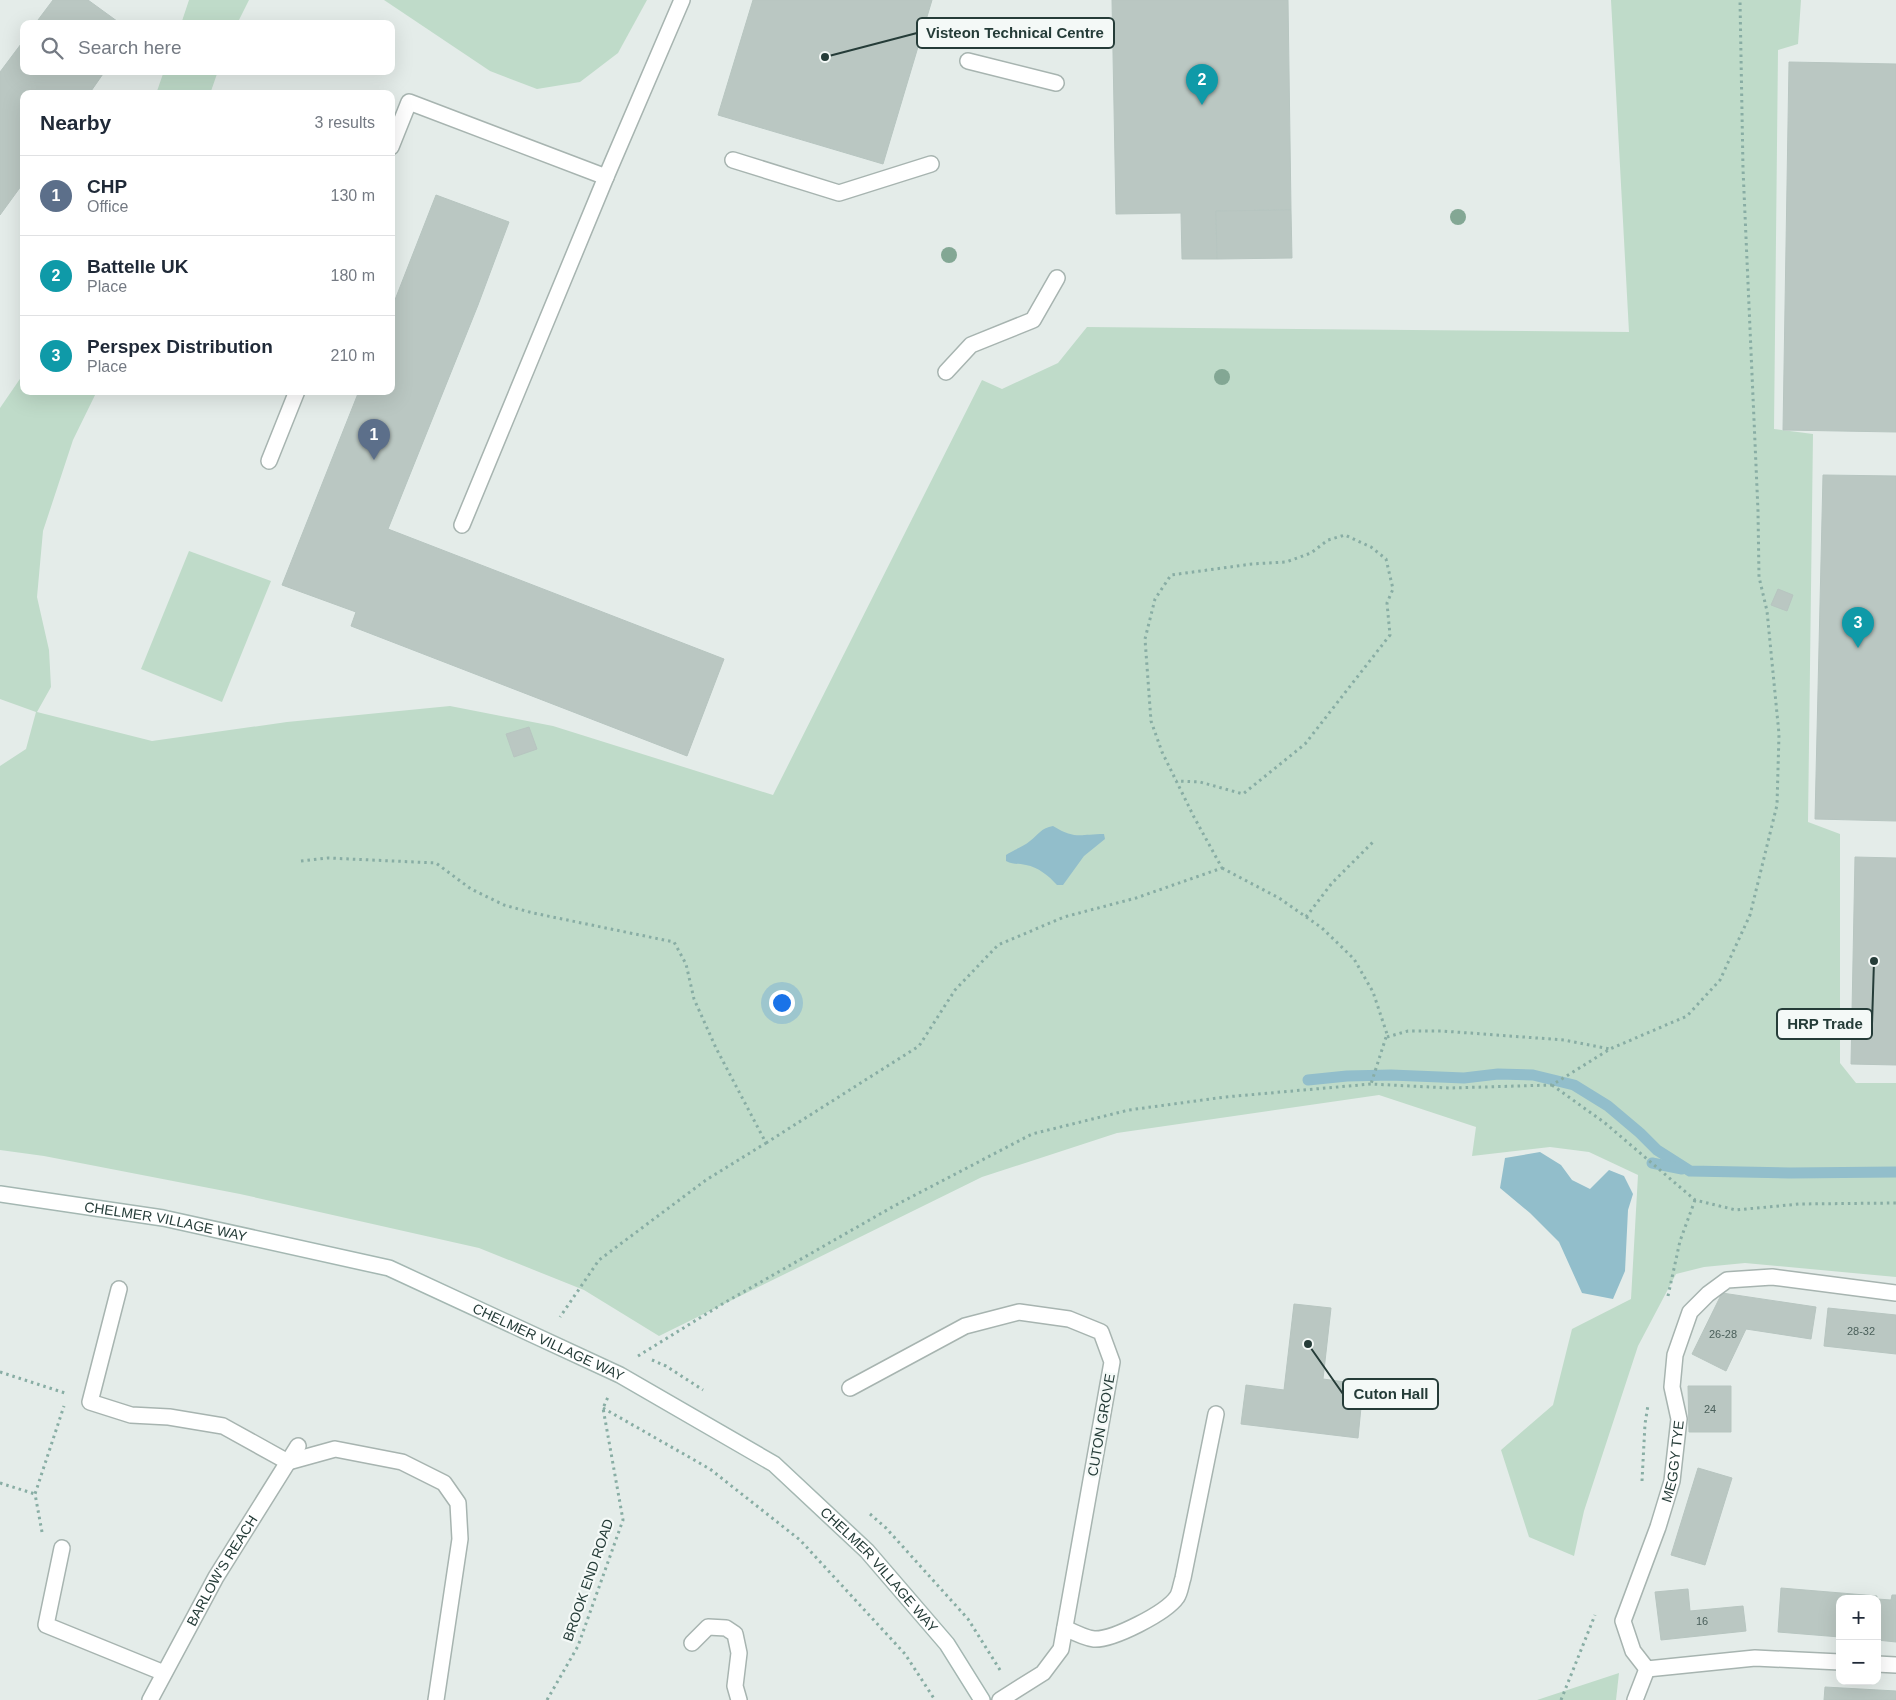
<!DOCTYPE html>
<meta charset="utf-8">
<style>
body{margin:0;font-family:Arial,sans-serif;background:#f6f6f7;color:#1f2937}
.controls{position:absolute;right:15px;bottom:15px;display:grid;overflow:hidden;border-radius:10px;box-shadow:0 5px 20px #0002}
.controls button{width:45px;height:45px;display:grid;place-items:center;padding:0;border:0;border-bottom:1px solid #e0e1e3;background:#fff;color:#1f2937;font:25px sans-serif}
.you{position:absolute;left:781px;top:1002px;width:18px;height:18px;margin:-12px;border:4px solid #fff;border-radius:50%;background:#1a73e8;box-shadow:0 0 0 8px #1a73e833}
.badge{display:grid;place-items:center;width:32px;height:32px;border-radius:50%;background:#111827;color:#fff;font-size:16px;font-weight:700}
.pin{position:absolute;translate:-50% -41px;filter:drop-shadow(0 1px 2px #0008)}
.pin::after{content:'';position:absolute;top:26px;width:18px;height:15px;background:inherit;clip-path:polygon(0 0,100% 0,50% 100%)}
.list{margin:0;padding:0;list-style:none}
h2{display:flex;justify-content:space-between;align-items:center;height:65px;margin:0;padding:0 20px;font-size:21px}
h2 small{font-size:16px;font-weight:400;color:#747a83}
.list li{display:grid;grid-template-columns:32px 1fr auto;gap:15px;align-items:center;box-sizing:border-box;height:80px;padding:0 20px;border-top:1px solid #e0e1e3}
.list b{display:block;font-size:19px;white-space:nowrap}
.list p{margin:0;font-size:16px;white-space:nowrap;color:#747a83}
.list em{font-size:16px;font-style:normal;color:#747a83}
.icon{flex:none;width:28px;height:28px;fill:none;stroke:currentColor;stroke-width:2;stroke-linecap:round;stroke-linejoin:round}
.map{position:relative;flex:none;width:1896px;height:1700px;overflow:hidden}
.search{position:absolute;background:#fff;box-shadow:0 5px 20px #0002;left:20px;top:20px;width:375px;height:55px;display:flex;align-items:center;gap:12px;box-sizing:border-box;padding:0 18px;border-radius:10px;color:#747a83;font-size:19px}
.panel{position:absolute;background:#fff;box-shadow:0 5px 20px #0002;left:20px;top:90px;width:375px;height:305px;border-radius:10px}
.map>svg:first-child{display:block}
.green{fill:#bfdbc9}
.water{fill:#92becb}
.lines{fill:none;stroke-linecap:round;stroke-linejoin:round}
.stream{stroke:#92becb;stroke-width:11}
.building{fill:#bac7c2;stroke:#b7c5c0}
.lane-casing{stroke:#a7b4b0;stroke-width:18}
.street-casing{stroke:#a7b4b0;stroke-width:18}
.secondary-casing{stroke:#a4b7b2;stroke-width:18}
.path{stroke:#88ada4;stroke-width:3;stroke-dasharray:2.5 4;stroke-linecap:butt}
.lane{stroke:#fff;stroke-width:15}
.street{stroke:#fff;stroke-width:15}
.secondary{stroke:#fff;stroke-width:15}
.tree{fill:#83a794}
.labels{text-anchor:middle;stroke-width:4.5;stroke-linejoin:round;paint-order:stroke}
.number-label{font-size:11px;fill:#4a5f5a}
.street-label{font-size:14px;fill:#253c38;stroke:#f4f9f7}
.leader{fill:none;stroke:#253c38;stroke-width:2}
.callout-dot{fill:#253c38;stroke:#f4f9f7;stroke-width:2}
.callout{fill:#f4f9f7;stroke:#253c38;stroke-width:2}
.callout-label{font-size:15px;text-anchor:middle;font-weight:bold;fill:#253c38}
</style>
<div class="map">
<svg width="1896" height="1700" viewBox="0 0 1896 1700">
<rect width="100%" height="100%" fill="#e4ece9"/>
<g class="green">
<path d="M 189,0 L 249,0 L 237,24 L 181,24 Z"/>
<path d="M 384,0 L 647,0 L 618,53 L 580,82 L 537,89 L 490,71 Z"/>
<path d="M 1611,0 L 1801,0 L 1798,44 L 1778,50 L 1774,429 L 1813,434 L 1808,822 L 1840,834 L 1840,1063 L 1856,1083 L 1896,1083 L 1896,1277 L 1745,1263 L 1704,1267 L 1676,1274 L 1638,1346 L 1584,1511 L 1574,1556 L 1529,1537 L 1501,1450 L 1553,1405 L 1572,1329 L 1631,1299 L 1638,1175 L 1589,1152 L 1550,1147 L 1472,1156 L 1476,1127 L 1379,1095 L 1117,1133 L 982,1177 L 659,1336 L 584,1290 L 479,1248 L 240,1194 L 44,1156 L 0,1150 L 0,766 L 26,749 L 36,712 L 0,699 L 0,408 L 24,373 L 24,391 L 97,391 L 73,440 L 43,531 L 37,597 L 49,650 L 51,687 L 37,712 L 152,741 L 287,722 L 450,706 L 553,726 L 773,795 L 982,380 L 1002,389 L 1058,363 L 1087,327 L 1629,332 Z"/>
<path d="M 164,71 L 218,71 L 210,94 L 156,94 Z"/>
<path d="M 189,551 L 271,581 L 222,702 L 141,669 Z"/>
<path d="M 1619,1673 L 1616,1700 L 1536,1700 L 1537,1700 Z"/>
</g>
<g class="water">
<path d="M 1053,826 C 1076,840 1080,834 1104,834 L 1105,839 L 1084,856 L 1063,885 L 1057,885 C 1049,876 1038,867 1026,865 C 1018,863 1013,865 1006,861 L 1006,855 C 1013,850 1023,847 1030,841 C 1039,834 1041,828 1053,826 Z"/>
<path d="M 1540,1152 L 1561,1165 L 1572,1180 L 1590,1189 L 1609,1170 L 1624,1176 L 1633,1194 L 1628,1210 L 1625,1271 L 1613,1299 L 1582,1293 L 1559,1242 L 1530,1213 L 1500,1188 L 1505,1158 Z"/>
</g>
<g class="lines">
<g class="stream">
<path d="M 1308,1080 L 1347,1076 L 1391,1075 L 1464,1078 L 1498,1074 L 1533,1075 L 1574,1085 L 1608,1106 L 1640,1133 L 1657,1150 L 1690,1171 L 1790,1173 L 1896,1172"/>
<path d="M 1652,1163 L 1682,1169"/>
</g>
</g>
<g class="building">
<path d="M 53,0 L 88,0 L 121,24 L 35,24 Z"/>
<path d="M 753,0 L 932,0 L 883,164 L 718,115 Z"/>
<path d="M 1112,0 L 1288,0 L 1291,210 L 1216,211 L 1217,259 L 1182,259 L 1181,213 L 1116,214 Z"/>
<path d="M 24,40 L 24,71 L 105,71 L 89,94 L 24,94 L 24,182 L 0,215 L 0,72 Z"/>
<path d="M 1789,62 L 1896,64 L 1896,432 L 1783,430 Z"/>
<path d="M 436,195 L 509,222 L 478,305 L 388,529 L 724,659 L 687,756 L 351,626 L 356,612 L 282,585 L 359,391 L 391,391 L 391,310 Z"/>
<path d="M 1291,210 L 1292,258 L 1217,259 L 1216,211 Z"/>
<path d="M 1823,475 L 1896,476 L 1896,821 L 1815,819 Z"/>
<path d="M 1778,589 L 1793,595 L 1787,611 L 1771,605 Z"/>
<path d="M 529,727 L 537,749 L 514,757 L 506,734 Z"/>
<path d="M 1855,857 L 1896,858 L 1896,1065 L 1851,1064 Z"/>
<path d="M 1722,1293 L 1816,1307 L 1811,1339 L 1746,1329 L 1726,1371 L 1692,1354 Z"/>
<path d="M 1294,1304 L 1331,1308 L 1323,1379 L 1345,1382 L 1343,1396 L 1362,1397 L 1358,1438 L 1241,1424 L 1246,1385 L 1284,1390 Z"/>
<path d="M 1828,1308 L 1896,1315 L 1896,1354 L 1824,1346 Z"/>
<path d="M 1688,1386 L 1731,1386 L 1731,1432 L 1689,1432 Z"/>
<path d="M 1698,1468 L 1732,1478 L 1705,1565 L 1671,1555 Z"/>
<path d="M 1781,1588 L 1877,1596 L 1877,1599 L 1840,1599 L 1840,1637 L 1778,1632 Z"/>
<path d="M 1688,1589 L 1690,1611 L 1743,1606 L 1746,1631 L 1661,1640 L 1655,1592 Z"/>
<path d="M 1892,1595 L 1896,1595 L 1896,1642 L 1877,1640 L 1877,1599 L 1891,1600 Z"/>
<path d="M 1825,1687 L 1896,1691 L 1896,1700 L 1824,1700 Z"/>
</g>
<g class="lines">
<defs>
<g id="lane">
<path d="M 968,61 L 1056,83"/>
<path d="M 391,147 L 409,102 L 606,177"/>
<path d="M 733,160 L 839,193 L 931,164"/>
<path d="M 946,372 L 971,345 L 1033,320 L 1057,278"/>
<path d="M 269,461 L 297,391"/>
<path d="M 462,525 L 606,177 L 682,0"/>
<path d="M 119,1289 L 90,1402 L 131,1415 L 169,1417 L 223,1426 L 288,1462 L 335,1449 L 402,1462 L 444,1483 L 458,1503 L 460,1539 L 436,1700"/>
<path d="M 62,1548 L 46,1625 L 164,1673"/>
<path d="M 1065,1628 C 1073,1632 1085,1638 1094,1639 C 1113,1640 1166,1613 1177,1597 C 1180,1593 1181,1584 1183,1578 L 1216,1414"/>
<path d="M 692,1643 L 708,1627 L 726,1628 L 735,1634 L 739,1653 L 735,1686 L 739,1700"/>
</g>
<g id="street">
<path d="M 850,1388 L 965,1326 L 1019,1312 L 1069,1319 L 1101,1332 L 1112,1362 L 1061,1649 L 1043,1673 L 1000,1700"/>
<path id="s1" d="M 1840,1662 L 1755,1658 L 1647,1669 L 1633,1651 L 1623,1621 L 1658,1527 L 1672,1481 L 1679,1419 L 1672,1387 L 1675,1355 L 1690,1312 L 1708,1294 L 1727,1280 L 1772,1277 L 1896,1293"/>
<path d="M 1877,1664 L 1896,1665"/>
<path id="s2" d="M 150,1700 L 216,1577 L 298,1446"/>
<path d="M 1635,1700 L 1647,1669"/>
</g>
<g id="secondary">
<path id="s3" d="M 0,1194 L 163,1218 L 389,1268 L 620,1375 L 774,1464 L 867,1551 L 947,1644 L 982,1700"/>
</g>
</defs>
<use href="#lane" class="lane-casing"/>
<use href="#street" class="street-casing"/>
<use href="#secondary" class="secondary-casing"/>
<g class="path">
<path d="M 301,861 L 328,858 L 436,863 L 471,889 L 504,905 L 533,913 L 674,942 L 686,964 L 694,999 L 716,1048 L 766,1143 L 706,1180 L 599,1260 L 560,1317"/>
<path d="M 1222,868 L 1279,898 L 1322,928 L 1354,959 L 1373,992 L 1387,1034 L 1371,1084"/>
<path d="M 1306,917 L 1332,883 L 1375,840"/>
<path d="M 1387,1037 L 1408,1031 L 1442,1031 L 1564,1040 L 1610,1049"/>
<path d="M 1552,1085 L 1605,1123 L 1695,1200 L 1736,1210 L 1799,1204 L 1896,1203"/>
<path d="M 766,1143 L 919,1046 L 955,990 L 998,945 L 1064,917 L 1136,898 L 1222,868 L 1194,817 L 1162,752 L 1151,721 L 1145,639 L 1155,599 L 1171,575 L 1252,564 L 1286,562 L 1311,553 L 1328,540 L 1345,535 L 1371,547 L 1386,559 L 1393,589 L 1387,603 L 1390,635 L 1305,744 L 1243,794 L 1200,782 L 1176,781"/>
<path d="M 1668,1296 L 1680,1241 L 1695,1200"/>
<path d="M 638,1356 L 724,1303 L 894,1206 L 1032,1134 L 1129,1110 L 1225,1097 L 1371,1084 L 1449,1088 L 1552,1085 L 1610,1049 L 1687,1016 L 1720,980 L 1750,915 L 1777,805 L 1779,734 L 1767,611 L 1759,577 L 1758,511 L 1743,169 L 1740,0"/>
<path d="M 652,1360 L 666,1366 L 703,1390"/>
<path d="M 0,1372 L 65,1393"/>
<path d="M 603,1408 L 710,1469 L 800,1540 L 905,1654 L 935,1700"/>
<path d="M 1642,1481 L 1645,1424 L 1648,1405"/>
<path d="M 0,1483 L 35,1494"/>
<path d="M 870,1514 L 886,1528 L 968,1619 L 1000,1670"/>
<path d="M 42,1532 L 35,1494 L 64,1406"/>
<path d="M 547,1700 L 578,1646 L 623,1520 L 603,1408 L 608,1397"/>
<path d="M 1561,1700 L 1595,1615"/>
</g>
<use href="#lane" class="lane"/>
<use href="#street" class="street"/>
<use href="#secondary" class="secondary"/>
</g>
<g class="tree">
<circle cx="1458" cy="217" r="8"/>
<circle cx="949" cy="255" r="8"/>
<circle cx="1222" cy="377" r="8"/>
</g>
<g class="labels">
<g class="number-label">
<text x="1861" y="1335">28-32</text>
<text x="1723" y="1338">26-28</text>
<text x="1710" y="1413">24</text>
<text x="1702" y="1625">16</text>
</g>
<g class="street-label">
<text dy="5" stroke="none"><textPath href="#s3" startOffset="168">CHELMER VILLAGE WAY</textPath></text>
<text dy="5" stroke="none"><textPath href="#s3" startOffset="572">CHELMER VILLAGE WAY</textPath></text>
<text transform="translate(1101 1425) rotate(-80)" y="5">CUTON GROVE</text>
<text dy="5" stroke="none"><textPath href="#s1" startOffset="416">MEGGY TYE</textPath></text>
<text dy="5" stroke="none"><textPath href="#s3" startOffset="978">CHELMER VILLAGE WAY</textPath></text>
<text dy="5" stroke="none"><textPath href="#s2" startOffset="148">BARLOW'S REACH</textPath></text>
<text transform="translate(588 1580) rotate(-71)" y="5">BROOK END ROAD</text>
</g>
</g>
<path class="leader" d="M825 57L917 33M1874 961L1872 1024M1308 1344L1343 1394"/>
<g class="callout-dot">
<circle cx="825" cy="57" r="5"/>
<circle cx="1874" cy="961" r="5"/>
<circle cx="1308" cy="1344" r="5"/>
</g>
<g class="callout">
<rect x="917" y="18" width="197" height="30" rx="5"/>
<rect x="1777" y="1009" width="95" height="30" rx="5"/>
<rect x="1343" y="1379" width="95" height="30" rx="5"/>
</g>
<g class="callout-label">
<text x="1015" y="38">Visteon Technical Centre</text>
<text x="1825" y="1029">HRP Trade</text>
<text x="1391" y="1399">Cuton Hall</text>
</g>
</svg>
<div class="controls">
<button>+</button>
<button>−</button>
</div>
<div class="you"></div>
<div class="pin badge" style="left:374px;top:460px;background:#5c6f8a">1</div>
<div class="pin badge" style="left:1202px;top:105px;background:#0f9aa8">2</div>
<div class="pin badge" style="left:1858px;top:648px;background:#0f9aa8">3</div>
<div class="search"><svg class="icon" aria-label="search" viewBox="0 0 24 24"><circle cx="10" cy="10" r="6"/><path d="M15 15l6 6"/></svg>Search here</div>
<section class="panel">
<h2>Nearby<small>3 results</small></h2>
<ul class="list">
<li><span class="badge" style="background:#5c6f8a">1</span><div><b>CHP</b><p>Office</p></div><em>130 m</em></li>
<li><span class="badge" style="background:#0f9aa8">2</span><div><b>Battelle UK</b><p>Place</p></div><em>180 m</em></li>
<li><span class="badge" style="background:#0f9aa8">3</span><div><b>Perspex Distribution</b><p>Place</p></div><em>210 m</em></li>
</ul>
</section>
</div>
